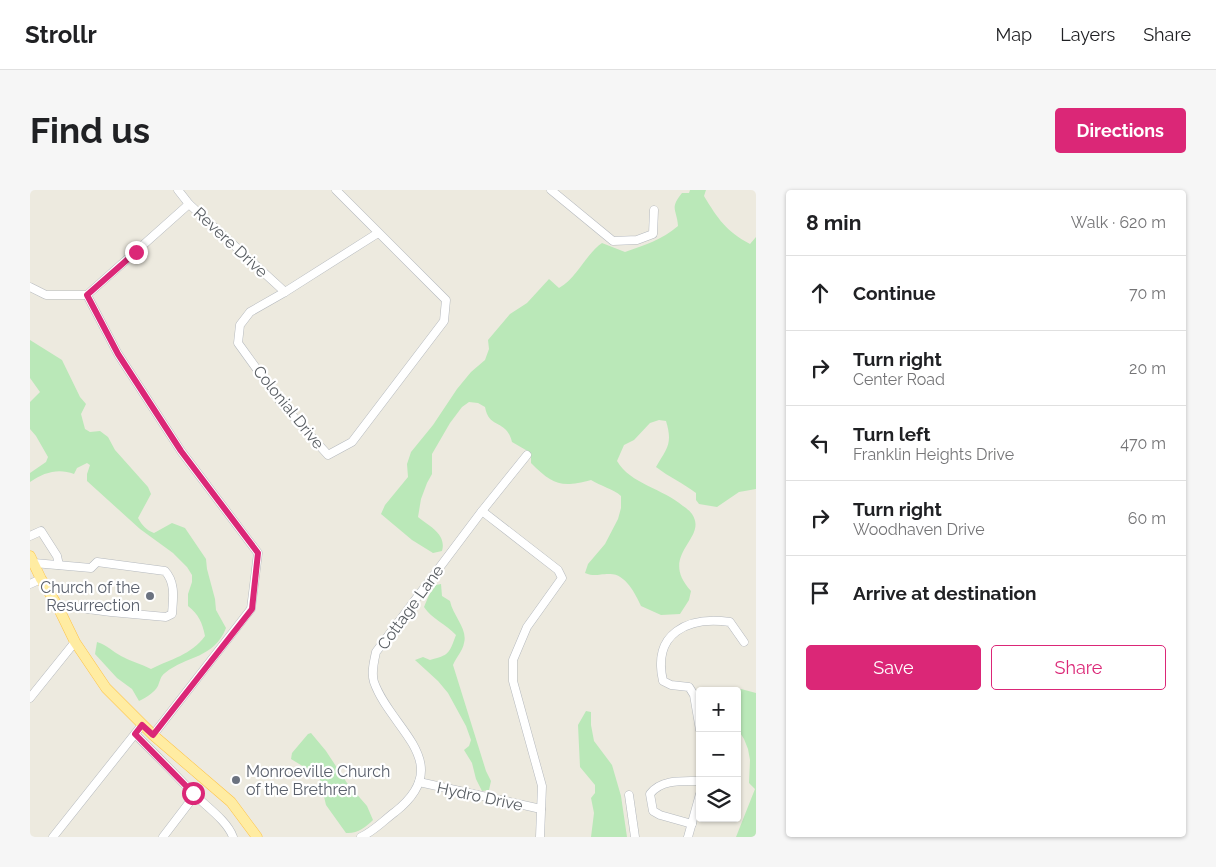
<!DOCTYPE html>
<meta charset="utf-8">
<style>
body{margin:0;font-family:Raleway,sans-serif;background:#f6f6f6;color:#202124}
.controls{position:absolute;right:15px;bottom:15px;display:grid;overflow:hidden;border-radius:5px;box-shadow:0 1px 4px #0004}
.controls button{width:45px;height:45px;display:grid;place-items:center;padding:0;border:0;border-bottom:1px solid #e0e0e0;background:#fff;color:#202124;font:25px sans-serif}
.stop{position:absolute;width:15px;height:15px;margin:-11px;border:4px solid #db2777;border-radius:50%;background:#fff}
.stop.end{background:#db2777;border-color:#fff;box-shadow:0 1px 5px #0008}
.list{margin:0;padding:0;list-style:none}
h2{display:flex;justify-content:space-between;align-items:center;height:65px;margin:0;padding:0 20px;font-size:21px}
h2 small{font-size:16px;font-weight:400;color:#757577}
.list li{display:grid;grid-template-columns:32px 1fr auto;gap:15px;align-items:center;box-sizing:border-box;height:75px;padding:0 20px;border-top:1px solid #e0e0e0}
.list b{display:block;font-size:19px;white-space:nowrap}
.list p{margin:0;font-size:16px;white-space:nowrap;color:#757577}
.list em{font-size:16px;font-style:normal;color:#757577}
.actions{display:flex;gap:10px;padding:15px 20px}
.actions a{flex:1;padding:11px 0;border:1px solid #db2777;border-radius:5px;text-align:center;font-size:18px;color:#db2777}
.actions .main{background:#db2777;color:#fff}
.icon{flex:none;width:28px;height:28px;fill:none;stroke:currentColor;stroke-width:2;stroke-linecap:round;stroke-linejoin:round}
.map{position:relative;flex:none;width:726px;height:647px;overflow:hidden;border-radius:5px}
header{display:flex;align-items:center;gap:30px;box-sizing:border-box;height:70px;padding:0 25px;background:#fff;border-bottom:1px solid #e0e0e0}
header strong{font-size:24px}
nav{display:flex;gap:28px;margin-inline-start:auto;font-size:18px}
.intro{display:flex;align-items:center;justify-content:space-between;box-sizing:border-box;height:120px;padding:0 30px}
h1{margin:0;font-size:35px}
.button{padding:12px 22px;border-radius:5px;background:#db2777;color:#fff;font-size:18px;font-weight:700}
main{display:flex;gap:30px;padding:0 30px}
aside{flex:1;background:#fff;border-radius:5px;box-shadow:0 1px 4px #0004}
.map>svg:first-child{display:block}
.green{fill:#bae8b8}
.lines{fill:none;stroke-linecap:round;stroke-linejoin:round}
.minor-casing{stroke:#b5b9be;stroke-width:9}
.major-casing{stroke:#ffc346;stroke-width:11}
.minor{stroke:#fff;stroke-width:8}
.major{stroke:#ffeca2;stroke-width:10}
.route{stroke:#db2777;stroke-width:6}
.worship-dot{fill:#6b7280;stroke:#fff;stroke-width:2}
.labels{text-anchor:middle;stroke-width:4.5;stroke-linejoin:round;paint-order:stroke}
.street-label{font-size:16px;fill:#585d62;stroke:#fff}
.worship-label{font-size:16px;fill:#5b616d;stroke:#fff;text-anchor:end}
</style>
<header>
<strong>Strollr</strong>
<nav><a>Map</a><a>Layers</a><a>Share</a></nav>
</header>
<div class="intro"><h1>Find us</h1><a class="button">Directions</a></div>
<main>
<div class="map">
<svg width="726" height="647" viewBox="0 0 726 647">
<rect width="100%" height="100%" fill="#edeadf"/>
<g class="green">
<path d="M 660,0 L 676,0 L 674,6 C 688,29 696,41 720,54 L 726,47 L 726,299 L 709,302 L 687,317 L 669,314 L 666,310 L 666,303 C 653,293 639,287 626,277 C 637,258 643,254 636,231 L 629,230 L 620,233 L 604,250 L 594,255 L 587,271 C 600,294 634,299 653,316 C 656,318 660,321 662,324 C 679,349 627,364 661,401 L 659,410 L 650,424 L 631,425 L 611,416 C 605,403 595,383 579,384 C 568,384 565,387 555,383 L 558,374 L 575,354 L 588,329 L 591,318 L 591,306 C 584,299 570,296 561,290 C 531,298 523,295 501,273 L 501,263 L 482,252 C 476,228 459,240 455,217 L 448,213 L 439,212 L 432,217 L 420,233 L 402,264 L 402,284 L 397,293 L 391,309 L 388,327 C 399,336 417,344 412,361 L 403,363 L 382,350 L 351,324 L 355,315 L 378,287 L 377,274 L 381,262 L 403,235 L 427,199 L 441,182 L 455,170 L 459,159 L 458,150 L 480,124 L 497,113 L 519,89 L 529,98 C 548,87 555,65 572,53 L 595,62 C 614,55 632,50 648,36 C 647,19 639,19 652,3 L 659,3 Z"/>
<path d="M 0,150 L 32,170 L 50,207 L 56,214 L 51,224 L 55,239 L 60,242 L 70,241 L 78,247 L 85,260 L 118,297 L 121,304 L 108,328 C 112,335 116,340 124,343 L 142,333 L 155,338 L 176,369 L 177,379 L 185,409 L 186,420 L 196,438 C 184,469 157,465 135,483 C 131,486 131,488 129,493 C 127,501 117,507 109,511 L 102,499 L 87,488 L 65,464 L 67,452 C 77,455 82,461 91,466 C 100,471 111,474 121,479 C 141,469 161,465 175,446 C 172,432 169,425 158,416 L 158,404 L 162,392 L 162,385 L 157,377 L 143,363 L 110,339 L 57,291 L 57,284 L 60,275 L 57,273 L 47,278 L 44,284 C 29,278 14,282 0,292 L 0,283 L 16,272 L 18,267 L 6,246 L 0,239 L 0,212 L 10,202 L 0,188 Z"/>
<path d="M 411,394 L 412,406 L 420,411 C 423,426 438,439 434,453 C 433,460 426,468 423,475 L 456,581 L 461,591 L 459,600 L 452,601 L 446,589 L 442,573 L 434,560 L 439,556 L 441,550 L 436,536 L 418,503 L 408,491 L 385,470 L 393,467 L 400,470 C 419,465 419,464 426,445 C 416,434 402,429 394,417 L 399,405 L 406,395 Z"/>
<path d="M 711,499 L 726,503 L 726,647 L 706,647 L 725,599 L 719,593 L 720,570 L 718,559 L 714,549 L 707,538 L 707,501 Z"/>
<path d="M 556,521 L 561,522 L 561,535 L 564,551 L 582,575 L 591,606 L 597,647 L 561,647 L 564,623 L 561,608 L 565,603 L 565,595 L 550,577 L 548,535 Z"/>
<path d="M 281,543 L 296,561 L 317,593 L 337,616 L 343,630 C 336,637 327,644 316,643 L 296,615 L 289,586 L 261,569 L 262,563 L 278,544 Z"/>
</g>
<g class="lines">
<defs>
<g id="minor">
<path d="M 148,0 L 159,14 L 255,102"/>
<path d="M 306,0 L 416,110 L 414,131 L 322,252 L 298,265 L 252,214 L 208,153 L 210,135 L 220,122 L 255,102 L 348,43"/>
<path d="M 521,0 L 583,51 L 607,50 L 623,44 L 624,20"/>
<path d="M 0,97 L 16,105 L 57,105 L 159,14"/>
<path d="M 57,105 L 88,164 L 151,261 L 228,363 L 221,419 L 123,545"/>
<path d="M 452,321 L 528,380 L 532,388 L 497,437 L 483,470 L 483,491 L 512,596 L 510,647"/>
<path d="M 0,346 L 11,341 L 27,366 L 29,375"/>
<path d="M 4,373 L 61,378 L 67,372 L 135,381 C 146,393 143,409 142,424 L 136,427 L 81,422 L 27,415"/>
<path d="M 0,394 L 11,389"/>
<path d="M 0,508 L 45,452"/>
<path d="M 670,540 L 664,505 L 659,497 L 641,495 L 633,491 C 622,443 658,426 700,432 L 714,452"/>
<path d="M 105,544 C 124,563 143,582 162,602 C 174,615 197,630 203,647"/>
<path d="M 389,592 L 511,619"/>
<path d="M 599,605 L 605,647"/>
<path d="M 662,634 L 630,625 L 623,621 L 620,604 C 631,589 653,591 670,591"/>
<path d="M 23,647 L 112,535"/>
<path d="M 133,647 L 165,605"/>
<path d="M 331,647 C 344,641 354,630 365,622 C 427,573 361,540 344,492 C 341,483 344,471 346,462 L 452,321 L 497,265"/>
<path d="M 658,647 L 670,604"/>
</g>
<path id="major" d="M 0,366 L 11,389 L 27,415 L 45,452 L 76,498 L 123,545 L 201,612 L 227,647"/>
</defs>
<use href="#minor" class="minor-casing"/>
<use href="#major" class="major-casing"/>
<use href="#minor" class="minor"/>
<use href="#major" class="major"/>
</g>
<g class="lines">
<path class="route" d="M 106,62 L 57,105 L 88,164 L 151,261 L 228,363 L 222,419 L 123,545 L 112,535 L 105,544 L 163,603"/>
</g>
<g class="worship-dot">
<circle cx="120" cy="406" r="5"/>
<circle cx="206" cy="590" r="5"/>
</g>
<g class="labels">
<g class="street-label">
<text transform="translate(201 52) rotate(43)" y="6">Revere Drive</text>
<text transform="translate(259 217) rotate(51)" y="6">Colonial Drive</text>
<text transform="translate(380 417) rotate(-54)" y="6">Cottage Lane</text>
<text transform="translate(450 606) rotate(12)" y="6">Hydro Drive</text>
</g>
<g class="worship-label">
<text x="110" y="403">Church of the<tspan x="110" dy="18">Resurrection</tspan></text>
<text x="216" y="587" text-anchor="start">Monroeville Church<tspan x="216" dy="18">of the Brethren</tspan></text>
</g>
</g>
</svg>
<div class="controls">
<button>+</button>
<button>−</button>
<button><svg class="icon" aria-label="layers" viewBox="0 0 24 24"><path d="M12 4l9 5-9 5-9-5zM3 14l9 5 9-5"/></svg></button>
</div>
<div class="stop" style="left:163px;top:603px"></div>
<div class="stop end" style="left:106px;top:62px"></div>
</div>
<aside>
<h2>8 min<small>Walk · 620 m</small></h2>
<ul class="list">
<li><svg class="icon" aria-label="ahead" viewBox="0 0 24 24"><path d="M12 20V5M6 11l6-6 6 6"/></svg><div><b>Continue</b></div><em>70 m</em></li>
<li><svg class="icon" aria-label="right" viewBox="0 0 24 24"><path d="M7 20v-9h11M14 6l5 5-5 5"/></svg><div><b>Turn right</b><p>Center Road</p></div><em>20 m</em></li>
<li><svg class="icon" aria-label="left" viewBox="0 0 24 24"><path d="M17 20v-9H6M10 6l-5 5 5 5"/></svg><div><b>Turn left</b><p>Franklin Heights Drive</p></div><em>470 m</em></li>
<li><svg class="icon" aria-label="right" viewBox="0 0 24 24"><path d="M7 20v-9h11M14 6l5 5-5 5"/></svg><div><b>Turn right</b><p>Woodhaven Drive</p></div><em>60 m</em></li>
<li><svg class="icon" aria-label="arrive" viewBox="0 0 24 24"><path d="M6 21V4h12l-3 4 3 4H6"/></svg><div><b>Arrive at destination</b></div></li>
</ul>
<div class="actions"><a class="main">Save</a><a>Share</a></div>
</aside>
</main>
